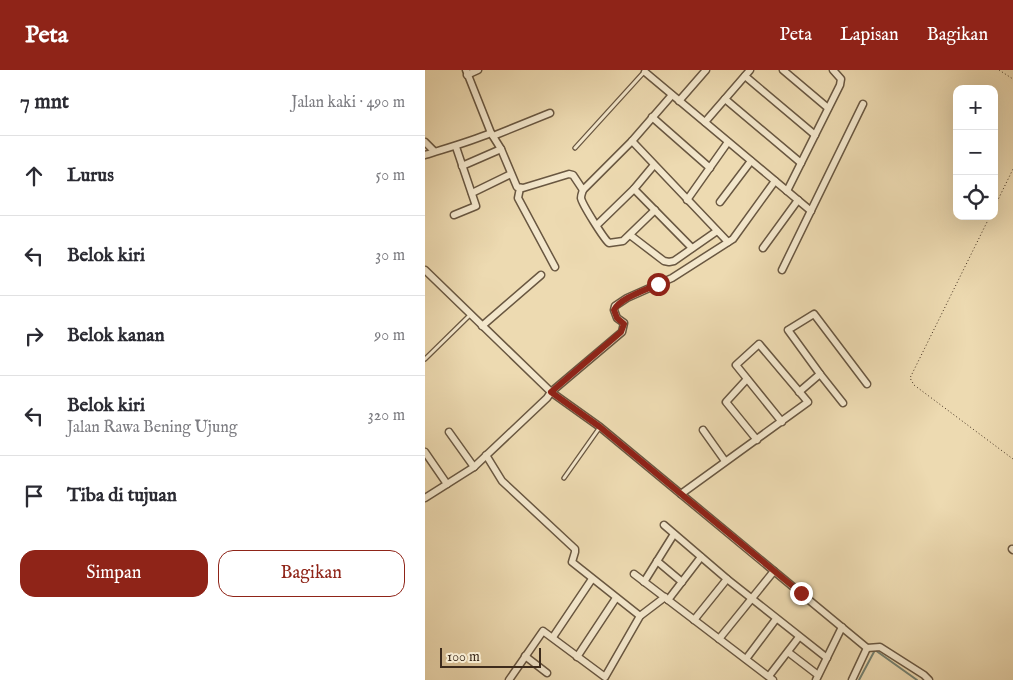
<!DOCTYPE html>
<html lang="id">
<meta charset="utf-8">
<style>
body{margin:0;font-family:"IM FELL English",serif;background:#f2f2f3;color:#2b2b33}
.controls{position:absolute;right:15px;top:15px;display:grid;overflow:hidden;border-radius:10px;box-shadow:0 5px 20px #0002}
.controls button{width:45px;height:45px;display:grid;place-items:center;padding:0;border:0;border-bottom:1px solid #e1e1e2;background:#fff;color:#2b2b33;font:25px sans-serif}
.scale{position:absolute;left:15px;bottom:12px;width:101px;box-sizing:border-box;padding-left:5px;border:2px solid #3d2b1c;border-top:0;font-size:14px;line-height:18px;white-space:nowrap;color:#3d2b1c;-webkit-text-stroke:4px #f3e7cc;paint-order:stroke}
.stop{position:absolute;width:15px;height:15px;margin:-11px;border:4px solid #8f2418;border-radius:50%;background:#fff}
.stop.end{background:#8f2418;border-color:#fff;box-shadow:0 1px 5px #0008}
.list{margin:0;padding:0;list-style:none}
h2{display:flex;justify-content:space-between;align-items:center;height:65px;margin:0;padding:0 20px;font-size:21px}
h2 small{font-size:16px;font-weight:400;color:#7c7c81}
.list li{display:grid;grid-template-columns:32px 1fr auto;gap:15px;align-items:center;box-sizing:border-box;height:80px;padding:0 20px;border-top:1px solid #e1e1e2}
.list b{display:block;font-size:19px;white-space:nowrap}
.list p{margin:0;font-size:16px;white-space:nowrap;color:#7c7c81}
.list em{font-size:16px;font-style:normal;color:#7c7c81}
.actions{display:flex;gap:10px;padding:15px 20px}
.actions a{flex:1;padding:11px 0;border:1px solid #8f2418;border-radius:15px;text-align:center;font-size:18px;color:#8f2418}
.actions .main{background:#8f2418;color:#fff}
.icon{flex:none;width:28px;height:28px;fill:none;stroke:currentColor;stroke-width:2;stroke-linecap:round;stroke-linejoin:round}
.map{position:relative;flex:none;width:588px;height:610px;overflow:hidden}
header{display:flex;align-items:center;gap:30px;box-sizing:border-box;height:70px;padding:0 25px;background:#8f2418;color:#fff}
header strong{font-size:24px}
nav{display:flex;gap:28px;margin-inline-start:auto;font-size:18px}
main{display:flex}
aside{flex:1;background:#fff}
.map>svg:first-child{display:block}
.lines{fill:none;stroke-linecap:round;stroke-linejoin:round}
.stream{stroke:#748171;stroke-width:2}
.service-casing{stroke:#695741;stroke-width:5.5}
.minor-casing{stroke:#695741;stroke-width:9}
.path{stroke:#3d2b1c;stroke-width:1;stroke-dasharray:1 2.5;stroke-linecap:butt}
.service{stroke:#f3e7cc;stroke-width:3}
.minor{stroke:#f3e7cc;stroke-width:6}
.route{stroke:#8f2418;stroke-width:6}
</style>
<header>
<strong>Peta</strong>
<nav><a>Peta</a><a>Lapisan</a><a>Bagikan</a></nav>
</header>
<main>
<aside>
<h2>7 mnt<small>Jalan kaki · 490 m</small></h2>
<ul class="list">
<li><svg class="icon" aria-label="ahead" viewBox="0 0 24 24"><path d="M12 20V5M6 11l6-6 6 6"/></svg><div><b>Lurus</b></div><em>50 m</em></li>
<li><svg class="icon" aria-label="left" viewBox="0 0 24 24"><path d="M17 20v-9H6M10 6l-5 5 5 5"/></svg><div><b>Belok kiri</b></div><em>30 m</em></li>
<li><svg class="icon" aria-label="right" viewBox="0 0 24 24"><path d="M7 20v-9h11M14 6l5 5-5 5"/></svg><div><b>Belok kanan</b></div><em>90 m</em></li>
<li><svg class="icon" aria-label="left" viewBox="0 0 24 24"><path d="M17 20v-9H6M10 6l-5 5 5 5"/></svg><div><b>Belok kiri</b><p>Jalan Rawa Bening Ujung</p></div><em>320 m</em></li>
<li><svg class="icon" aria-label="arrive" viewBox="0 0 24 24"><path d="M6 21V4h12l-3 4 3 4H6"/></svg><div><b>Tiba di tujuan</b></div></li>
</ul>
<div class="actions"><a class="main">Simpan</a><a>Bagikan</a></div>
</aside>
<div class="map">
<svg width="588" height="610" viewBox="0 0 588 610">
<rect width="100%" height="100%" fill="#eddab1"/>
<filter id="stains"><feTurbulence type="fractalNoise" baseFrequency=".004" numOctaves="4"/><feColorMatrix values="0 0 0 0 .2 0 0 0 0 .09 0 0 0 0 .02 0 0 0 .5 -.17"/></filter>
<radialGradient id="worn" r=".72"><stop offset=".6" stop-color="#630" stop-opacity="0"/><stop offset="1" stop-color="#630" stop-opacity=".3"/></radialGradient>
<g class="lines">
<path class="stream" d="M 434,610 L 450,580 L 492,610"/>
<defs>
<g id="service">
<path d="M 150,78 L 220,1"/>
<path d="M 0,289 L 45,245"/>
<path d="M 139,408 L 175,357"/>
</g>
<g id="minor">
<path d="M 41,0 L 66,63"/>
<path d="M 358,0 L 403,38"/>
<path d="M 220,2 L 386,141"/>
<path d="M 42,5 L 53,0"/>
<path d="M 320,6 L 390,65"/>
<path d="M 300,29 L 376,93"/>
<path d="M 254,31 L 281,0"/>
<path d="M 227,47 L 285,98"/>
<path d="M 280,52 L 325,0"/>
<path d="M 68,66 L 125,43"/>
<path d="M 207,71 L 303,172"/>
<path d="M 0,72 L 9,81"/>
<path d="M 0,85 C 22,78 44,72 66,63 L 76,79 L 92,117 L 98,118 L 144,104 L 148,105 L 158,120 L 207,71 L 247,25"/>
<path d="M 37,96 L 76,79"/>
<path d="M 95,118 L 93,128 L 130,197"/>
<path d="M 209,119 L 267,178"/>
<path d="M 158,120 C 157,123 156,125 156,128 C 157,134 179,169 184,173 L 198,171 L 230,140"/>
<path d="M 362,121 L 415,15 L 416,9 L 408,0"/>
<path d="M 47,123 L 86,104"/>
<path d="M 262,130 L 303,72"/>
<path d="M 295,132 L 326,91"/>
<path d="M 29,145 L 51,136 L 31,77"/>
<path d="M 172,155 L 209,119 L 229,95"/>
<path d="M 205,165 L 239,191 L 244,192 L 249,191 L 292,161"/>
<path d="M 338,178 L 373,130"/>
<path d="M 0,200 L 126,322 L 175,357 L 442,578 L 455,577 L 499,605 L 504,610"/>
<path d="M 357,200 L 438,34"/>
<path d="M 57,256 L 116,205"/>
<path d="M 395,304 L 363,260 L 389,244 L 442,314"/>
<path d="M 322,309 L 301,332 L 332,370"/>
<path d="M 374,322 L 395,304 L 418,333"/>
<path d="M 278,360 L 300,391"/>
<path d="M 24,362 L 49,397"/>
<path d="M 0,382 L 22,414"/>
<path d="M 61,385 L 77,411 L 150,479 L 150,482 L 147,492 L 215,546"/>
<path d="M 256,424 L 383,332 L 334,274 L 311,295 L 357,352"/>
<path d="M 0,428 L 49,397 L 122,328 L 126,322 L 197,262 L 199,253 L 192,248 L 189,240 L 190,236 L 202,228 L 247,208 L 308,169 L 350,111"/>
<path d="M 239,455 L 302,509 L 402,588"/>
<path d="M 587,479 L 588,480"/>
<path d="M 232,491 L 257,512"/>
<path d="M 209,504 L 348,610"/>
<path d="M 219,512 L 249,464"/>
<path d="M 243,530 L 276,487"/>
<path d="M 269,550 L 302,509"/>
<path d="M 128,567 L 167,509"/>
<path d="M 294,569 L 349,501"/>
<path d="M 363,582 L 393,605"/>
<path d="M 100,586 L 122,603"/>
<path d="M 152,587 L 191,528"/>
<path d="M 321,589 L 351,549"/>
<path d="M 344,606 L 374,567"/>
<path d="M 84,610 L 118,561 L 180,607 L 215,546 L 240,527"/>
<path d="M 391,610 L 417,557"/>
<path d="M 427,610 L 442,578"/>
</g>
</defs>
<use href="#service" class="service-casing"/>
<use href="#minor" class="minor-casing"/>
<g class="path">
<path d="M 574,0 L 588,9"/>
<path d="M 569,138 L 588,99"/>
<path d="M 565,146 L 485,308 L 489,315 L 588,389"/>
</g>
<use href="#service" class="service"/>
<use href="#minor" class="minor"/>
</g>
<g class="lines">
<path class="route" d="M 233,214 C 221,220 195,228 189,240 L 192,248 L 199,254 L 196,262 L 126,322 L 175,357 L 376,523"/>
</g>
<rect width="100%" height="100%" filter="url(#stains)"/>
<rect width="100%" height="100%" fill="url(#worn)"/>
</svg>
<div class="controls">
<button>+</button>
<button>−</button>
<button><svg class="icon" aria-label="locate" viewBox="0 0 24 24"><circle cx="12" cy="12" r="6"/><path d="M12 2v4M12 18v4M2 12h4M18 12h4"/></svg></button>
</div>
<div class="scale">100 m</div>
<div class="stop" style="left:233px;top:214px"></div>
<div class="stop end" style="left:376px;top:523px"></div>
</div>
</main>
